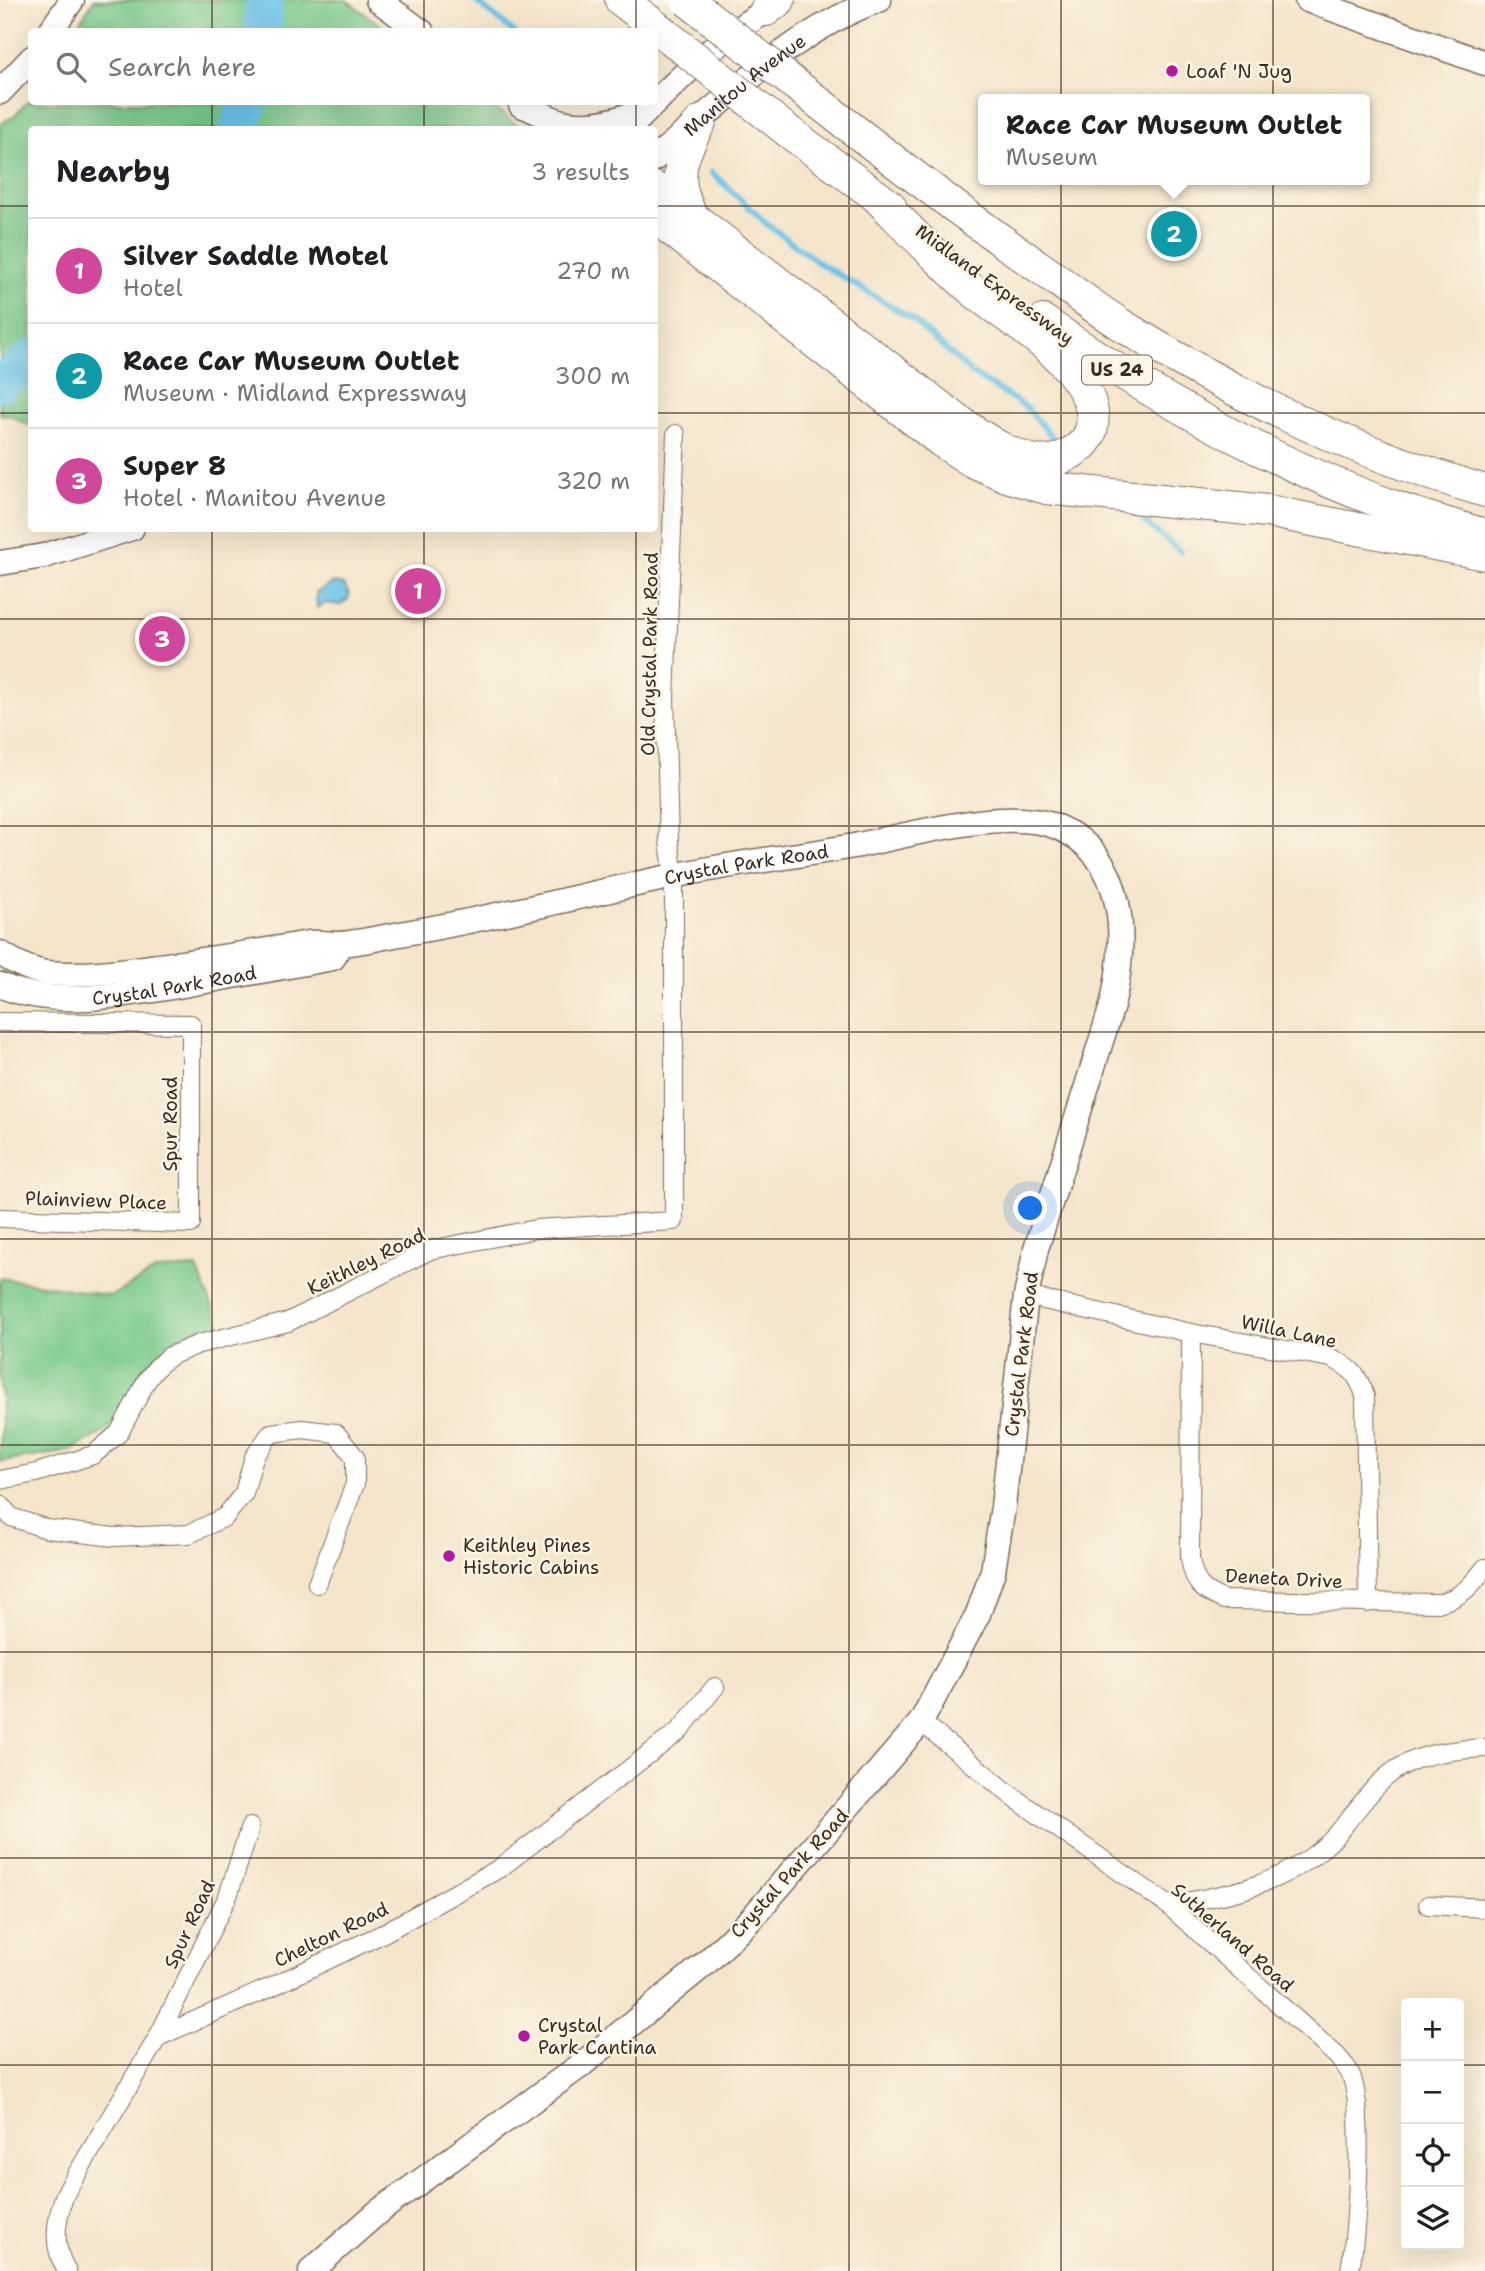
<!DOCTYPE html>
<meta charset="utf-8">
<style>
body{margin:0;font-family:"Shantell Sans",sans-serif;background:#f2f2f2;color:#202124}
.controls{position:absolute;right:21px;bottom:21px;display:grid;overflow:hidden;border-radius:7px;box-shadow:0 7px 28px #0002}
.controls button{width:63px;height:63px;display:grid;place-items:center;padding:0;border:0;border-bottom:2px solid #e0e0e0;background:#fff;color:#202124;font:35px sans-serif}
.you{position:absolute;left:1031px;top:1209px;width:24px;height:24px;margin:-18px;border:5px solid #fff;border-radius:50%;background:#1a73e8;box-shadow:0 0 0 10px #1a73e833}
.badge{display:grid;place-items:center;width:46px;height:46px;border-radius:50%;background:#0f766e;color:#fff;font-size:23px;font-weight:700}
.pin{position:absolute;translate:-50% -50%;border:4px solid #fff;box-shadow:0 2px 7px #0006}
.popup{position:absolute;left:978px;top:94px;width:392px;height:91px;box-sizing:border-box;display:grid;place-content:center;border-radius:7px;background:#fff;filter:drop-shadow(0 2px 5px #0005);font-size:23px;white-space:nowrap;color:#757577}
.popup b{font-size:26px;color:#202124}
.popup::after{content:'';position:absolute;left:50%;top:100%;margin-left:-14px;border:14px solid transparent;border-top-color:#fff}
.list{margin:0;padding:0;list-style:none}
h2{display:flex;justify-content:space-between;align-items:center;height:91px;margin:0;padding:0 28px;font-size:30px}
h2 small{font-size:23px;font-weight:400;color:#757577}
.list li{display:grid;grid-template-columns:46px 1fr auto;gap:21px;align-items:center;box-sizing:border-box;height:105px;padding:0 28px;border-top:2px solid #e0e0e0}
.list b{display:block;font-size:26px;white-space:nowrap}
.list p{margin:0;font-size:23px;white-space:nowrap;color:#757577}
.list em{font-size:23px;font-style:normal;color:#757577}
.icon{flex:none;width:38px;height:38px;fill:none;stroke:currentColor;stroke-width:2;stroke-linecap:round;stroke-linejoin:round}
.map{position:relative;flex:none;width:1485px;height:2271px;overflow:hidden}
.search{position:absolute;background:#fff;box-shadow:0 7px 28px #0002;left:28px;top:28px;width:630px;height:77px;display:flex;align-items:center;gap:18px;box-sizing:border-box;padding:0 24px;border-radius:7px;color:#757577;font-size:26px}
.panel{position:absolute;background:#fff;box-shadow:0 7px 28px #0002;left:28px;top:126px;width:630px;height:406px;border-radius:7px}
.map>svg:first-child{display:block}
.green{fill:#77c98b;stroke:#597a54;stroke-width:2}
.water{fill:#6bc2e8;stroke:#537683;stroke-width:2}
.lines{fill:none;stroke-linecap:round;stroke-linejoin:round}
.stream{stroke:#6bc2e8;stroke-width:6}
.river{stroke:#6bc2e8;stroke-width:38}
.street-casing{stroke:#7c6b5b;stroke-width:20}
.secondary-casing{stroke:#7c6b5b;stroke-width:27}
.highway-casing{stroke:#7c6b5b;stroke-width:34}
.street{stroke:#fff;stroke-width:18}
.secondary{stroke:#fff;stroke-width:24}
.highway{stroke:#fff;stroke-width:32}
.highway-bridge-casing{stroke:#7c6b5b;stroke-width:34;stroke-linecap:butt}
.highway-bridge{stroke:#fff;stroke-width:32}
.grid{fill:none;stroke:#3b2a1e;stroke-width:2;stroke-opacity:0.55}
.poi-dot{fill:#b5179e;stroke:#fcf5e5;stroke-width:2.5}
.labels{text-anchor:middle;stroke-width:5;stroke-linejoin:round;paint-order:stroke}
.shield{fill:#fcf5e5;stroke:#75675a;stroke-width:2}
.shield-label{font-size:18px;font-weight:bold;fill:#3b2a1e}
.poi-label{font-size:19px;fill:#3b2a1e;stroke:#fcf5e5;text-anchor:start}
.street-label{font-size:19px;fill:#3b2a1e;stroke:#fcf5e5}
</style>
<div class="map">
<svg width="1485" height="2271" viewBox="0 0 1485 2271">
<rect width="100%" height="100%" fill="#fcf5e5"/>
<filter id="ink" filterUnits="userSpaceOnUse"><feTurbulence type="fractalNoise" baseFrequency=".0143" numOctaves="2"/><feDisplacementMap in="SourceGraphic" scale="14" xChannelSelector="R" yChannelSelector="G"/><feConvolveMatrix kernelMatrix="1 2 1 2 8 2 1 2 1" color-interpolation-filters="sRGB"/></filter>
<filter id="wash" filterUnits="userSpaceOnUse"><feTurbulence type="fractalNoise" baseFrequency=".00686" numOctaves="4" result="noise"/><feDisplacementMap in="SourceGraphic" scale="28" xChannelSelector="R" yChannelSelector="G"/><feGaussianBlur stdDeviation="1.57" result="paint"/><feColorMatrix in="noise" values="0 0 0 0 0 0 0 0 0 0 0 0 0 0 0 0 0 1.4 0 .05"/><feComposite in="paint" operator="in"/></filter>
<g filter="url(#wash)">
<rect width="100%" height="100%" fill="#f4e5cb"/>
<g class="green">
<path d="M 94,0 L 346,0 L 389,31 L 74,31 Z"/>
<path d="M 31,98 L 32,102 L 486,102 L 523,129 L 32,130 L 31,426 L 10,415 L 0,414 L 0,124 L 14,116 Z"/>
<path d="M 197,1268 L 220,1325 L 177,1339 L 148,1368 L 128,1401 L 106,1431 L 70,1451 L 0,1462 C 0,1449 3,1397 0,1390 L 0,1278 L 111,1296 L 157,1270 Z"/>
</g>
<path class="water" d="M 333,583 L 344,585 L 349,594 L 348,599 L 341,605 L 326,603 L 317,608 L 316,593 Z"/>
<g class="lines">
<g class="stream">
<path d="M 474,0 L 514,32"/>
<path d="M 711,172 L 768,225 L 819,263 L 911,318 L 973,374 L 1026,407 L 1053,438"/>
<path d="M 1144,522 L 1180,551"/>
</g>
<g class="river">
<path d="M 263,32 L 264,0"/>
<path d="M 238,130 L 249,102"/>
<path d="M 0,383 L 32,358"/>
</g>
</g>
</g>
<g filter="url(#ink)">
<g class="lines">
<defs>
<g id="street">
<path d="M 0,1022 L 191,1024 L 191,1224 L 0,1218"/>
<path d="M 1026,1296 L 1191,1333 L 1331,1358 C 1351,1367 1359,1376 1365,1396 L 1368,1603"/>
<path d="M 1191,1333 L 1190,1558 C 1194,1583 1200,1590 1224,1600 L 1438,1603 C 1461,1598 1471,1586 1485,1568"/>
<path d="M 0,1480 L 36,1473 L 93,1455 L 119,1433 L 147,1380 L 158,1366 L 170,1356 L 199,1344 L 288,1322 L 430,1250 L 536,1229 L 674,1221 L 674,876 L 669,842 L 665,697 L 676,434"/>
<path d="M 0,1504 L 11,1517 L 47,1529 L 114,1537 L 189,1534 L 225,1517 L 244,1493 L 254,1457 L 271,1433 L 302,1429 L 336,1433 L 355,1457 L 355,1484 L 317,1584"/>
<path d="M 921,1722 L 1013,1797 L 1168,1905 L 1337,2056 C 1341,2061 1347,2067 1350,2073 C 1366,2107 1356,2231 1350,2271"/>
<path d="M 1168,1905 C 1225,1896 1280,1886 1325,1846 C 1337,1837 1344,1825 1353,1814 C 1363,1802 1373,1788 1385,1778 C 1413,1753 1450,1750 1485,1748"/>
<path d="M 1428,1905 L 1485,1908"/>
<path d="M 158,2037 L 228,1896 L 250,1827"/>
<path d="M 67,2271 C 51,2246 56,2220 65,2194 L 158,2037 L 269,1988 L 382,1934 L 500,1868 L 679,1731 L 715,1687"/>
</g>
<g id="secondary">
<path d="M 378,0 L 422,32"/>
<path d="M 1307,0 L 1485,63"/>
<path d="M 50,32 L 72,0"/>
<path d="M 0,92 L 32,58"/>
<path d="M 521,105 C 535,110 548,118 562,122 C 588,128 619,120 643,110"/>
<path d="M 627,130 C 674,85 721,32 780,4"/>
<path id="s1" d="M 654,159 C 722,103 795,29 879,0"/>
<path d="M 0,563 L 44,556 L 132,528"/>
<path id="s2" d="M 0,953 C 14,962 30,971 47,973 C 81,976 117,972 150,967 C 203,961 256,952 309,943 C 320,942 330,944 341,944 C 364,942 388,936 411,932 C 498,917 583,895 669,877 C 730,863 793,857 854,846 C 907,836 1007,806 1057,827 C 1129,856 1127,943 1112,1006 L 1036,1249 L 1026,1296 L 1003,1507 L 993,1571 L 978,1614 L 921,1722 L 752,1918 L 706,1963 L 580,2066 L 378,2212 L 311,2271"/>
<path id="s3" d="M 0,985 C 60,1012 144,991 206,981 C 248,973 290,966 333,958 L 340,944"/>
</g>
<g id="highway">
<path d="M 621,0 L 646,19"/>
<path d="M 766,10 L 779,0"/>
<path d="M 823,106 C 896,163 969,219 1045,271 C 1071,290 1096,309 1123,326 C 1237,397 1357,453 1485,491"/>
<path d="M 789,132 L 890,206"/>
<path d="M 654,188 L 957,420 C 981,436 1007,456 1036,461 C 1050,463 1060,460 1071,453 C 1104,435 1094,401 1075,376 C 1048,340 1004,317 970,288 C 937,259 906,226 875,195"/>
<path d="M 690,213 C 671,176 682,156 700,122"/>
<path d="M 654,216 L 941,441 L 972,461 L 1007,476 L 1046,488 L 1267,511 L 1485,554"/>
<path d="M 1043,321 C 1155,398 1275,465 1403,510 C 1430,519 1458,527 1485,535"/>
</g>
</defs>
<use href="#street" class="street-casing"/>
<use href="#secondary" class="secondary-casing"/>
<use href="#highway" class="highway-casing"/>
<use href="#street" class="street"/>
<use href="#secondary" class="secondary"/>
<use href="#highway" class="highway"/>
<defs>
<g id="highway-bridge">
<path d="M 687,0 L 823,106"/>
<path d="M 646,19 L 789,132"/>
</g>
</defs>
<use href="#highway-bridge" class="highway-bridge-casing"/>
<use href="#highway-bridge" class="highway-bridge"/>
</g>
</g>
<path class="grid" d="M 212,0 L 212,32M 424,0 L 424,32M 636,0 L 636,32M 849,0 L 849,2271M 1061,0 L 1061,2271M 1273,0 L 1273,2271M 212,102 L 212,130M 424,102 L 424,130M 636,102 L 636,130M 0,206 L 32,206M 654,206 L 1485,206M 0,413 L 32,413M 654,413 L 1485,413M 212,528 L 212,2271M 424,528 L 424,2271M 636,528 L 636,2271M 0,619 L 1485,619M 0,826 L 1485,826M 0,1032 L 1485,1032M 0,1239 L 1485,1239M 0,1445 L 1485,1445M 0,1652 L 1485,1652M 0,1858 L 1485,1858M 0,2065 L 1406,2065M 1459,2065 L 1485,2065"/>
<g class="poi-dot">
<circle cx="1172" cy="71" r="7"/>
<circle cx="449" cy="1556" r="7"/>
<circle cx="524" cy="2036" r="7"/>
</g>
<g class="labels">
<rect class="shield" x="1082" y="355.5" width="70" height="29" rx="5"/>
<g class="shield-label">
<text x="1117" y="376">US 24</text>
</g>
<g class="poi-label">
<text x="1186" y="78">Loaf 'N Jug</text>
<text x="463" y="1552">Keithley Pines<tspan x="463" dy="22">Historic Cabins</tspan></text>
<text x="538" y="2032">Crystal<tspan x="538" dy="22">Park Cantina</tspan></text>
</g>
<g class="street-label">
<text dy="7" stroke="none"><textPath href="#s1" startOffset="117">Manitou Avenue</textPath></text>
<text transform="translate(995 284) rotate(36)" y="7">Midland Expressway</text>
<text transform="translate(649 654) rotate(-89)" y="7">Old Crystal Park Road</text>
<text dy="7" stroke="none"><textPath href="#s2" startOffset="761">Crystal Park Road</textPath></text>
<text dy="7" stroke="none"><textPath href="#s3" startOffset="177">Crystal Park Road</textPath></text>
<text transform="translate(170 1124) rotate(-90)" y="7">Spur Road</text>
<text transform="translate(96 1200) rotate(2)" y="7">Plainview Place</text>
<text transform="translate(366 1261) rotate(-26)" y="7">Keithley Road</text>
<text transform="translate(1289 1331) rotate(12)" y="7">Willa Lane</text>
<text transform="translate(1021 1354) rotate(-83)" y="7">Crystal Park Road</text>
<text transform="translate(1284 1578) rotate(3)" y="7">Deneta Drive</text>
<text transform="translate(789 1873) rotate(-48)" y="7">Crystal Park Road</text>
<text transform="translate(189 1924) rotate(-65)" y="7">Spur Road</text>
<text transform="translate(331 1934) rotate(-26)" y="7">Chelton Road</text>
<text transform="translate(1233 1937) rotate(41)" y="7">Sutherland Road</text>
</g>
</g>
</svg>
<div class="controls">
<button>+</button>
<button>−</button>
<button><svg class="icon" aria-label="locate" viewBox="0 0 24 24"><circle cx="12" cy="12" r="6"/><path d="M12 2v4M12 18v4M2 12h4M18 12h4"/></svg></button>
<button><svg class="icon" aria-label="layers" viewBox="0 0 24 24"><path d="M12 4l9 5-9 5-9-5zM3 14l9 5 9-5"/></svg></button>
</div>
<div class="you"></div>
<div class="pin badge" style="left:418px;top:591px;background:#d1479c">1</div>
<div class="pin badge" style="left:1174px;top:234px;background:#0f9aa8">2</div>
<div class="popup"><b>Race Car Museum Outlet</b>Museum</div>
<div class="pin badge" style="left:162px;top:639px;background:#d1479c">3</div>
<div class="search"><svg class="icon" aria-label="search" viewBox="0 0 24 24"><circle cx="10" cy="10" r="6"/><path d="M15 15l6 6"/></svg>Search here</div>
<section class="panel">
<h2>Nearby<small>3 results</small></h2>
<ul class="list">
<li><span class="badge" style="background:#d1479c">1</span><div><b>Silver Saddle Motel</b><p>Hotel</p></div><em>270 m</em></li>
<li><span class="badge" style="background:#0f9aa8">2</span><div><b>Race Car Museum Outlet</b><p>Museum · Midland Expressway</p></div><em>300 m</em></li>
<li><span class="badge" style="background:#d1479c">3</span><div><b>Super 8</b><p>Hotel · Manitou Avenue</p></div><em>320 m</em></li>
</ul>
</section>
</div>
